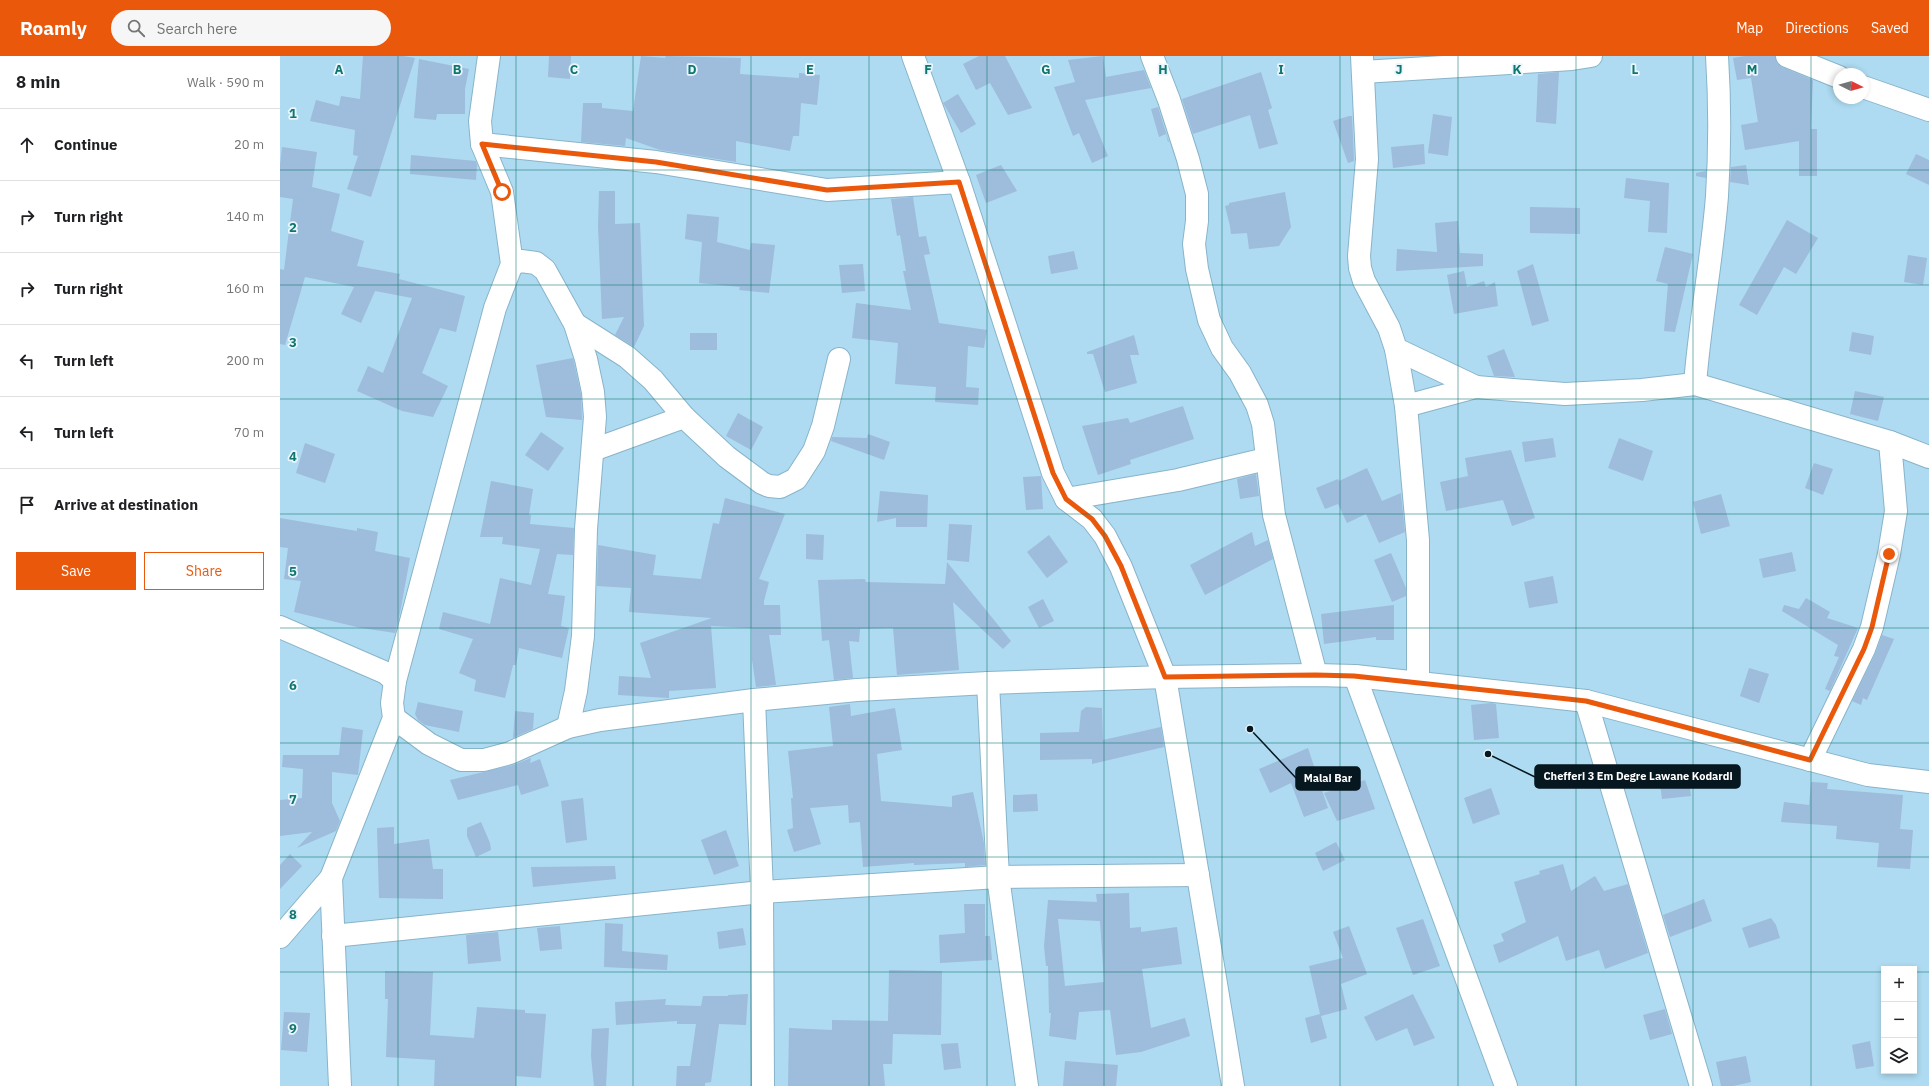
<!DOCTYPE html>
<meta charset="utf-8">
<style>
body{margin:0;font-family:"IBM Plex Sans",sans-serif;background:#f6f6f6;color:#202124}
.controls{position:absolute;right:12px;bottom:12px;display:grid;overflow:hidden;border-radius:0px;box-shadow:0 2px 6px #0003}
.controls button{width:36px;height:36px;display:grid;place-items:center;padding:0;border:0;border-bottom:1px solid #e0e0e0;background:#fff;color:#202124;font:20px sans-serif}
.compass{position:absolute;left:1553px;top:12px;width:36px;height:36px;border-radius:50%;background:#fff;box-shadow:0 2px 6px #0003;rotate:95deg}
.stop{position:absolute;width:12px;height:12px;margin:-9px;border:3px solid #ea580c;border-radius:50%;background:#fff}
.stop.end{background:#ea580c;border-color:#fff;box-shadow:0 1px 4px #0008}
.list{margin:0;padding:0;list-style:none}
h2{display:flex;justify-content:space-between;align-items:center;height:52px;margin:0;padding:0 16px;font-size:17px}
h2 small{font-size:13px;font-weight:400;color:#757577}
.list li{display:grid;grid-template-columns:26px 1fr auto;gap:12px;align-items:center;box-sizing:border-box;height:72px;padding:0 16px;border-top:1px solid #e0e0e0}
.list b{display:block;font-size:15px;white-space:nowrap}
.list em{font-size:13px;font-style:normal;color:#757577}
.actions{display:flex;gap:8px;padding:12px 16px}
.actions a{flex:1;padding:9px 0;border:1px solid #ea580c;border-radius:0px;text-align:center;font-size:14px;color:#ea580c}
.actions .main{background:#ea580c;color:#fff}
.icon{flex:none;width:22px;height:22px;fill:none;stroke:currentColor;stroke-width:2;stroke-linecap:round;stroke-linejoin:round}
.map{position:relative;flex:none;width:1649px;height:1030px;overflow:hidden}
header{display:flex;align-items:center;gap:24px;box-sizing:border-box;height:56px;padding:0 20px;background:#ea580c;color:#fff}
header strong{font-size:19px}
nav{display:flex;gap:22px;margin-inline-start:auto;font-size:14px}
.search{width:280px;height:36px;background:#f6f6f6;display:flex;align-items:center;gap:10px;box-sizing:border-box;padding:0 14px;border-radius:22px;color:#757577;font-size:15px}
main{display:flex}
aside{flex:1;background:#fff}
.map>svg:first-child{display:block}
.building{fill:#9ebcdc;fill-rule:evenodd}
.lines{fill:none;stroke-linecap:round;stroke-linejoin:round}
.street-casing{stroke:#88b4ca;stroke-width:24}
.street{stroke:#fff;stroke-width:22}
.route{stroke:#ea580c;stroke-width:5}
.grid{fill:none;stroke:#0f766e;stroke-width:1;stroke-opacity:0.55}
.grid-label{font-size:13px;text-anchor:middle;font-weight:bold;fill:#0f766e;stroke:#e9f6fd;stroke-width:3.5;stroke-linejoin:round;paint-order:stroke}
.leader{fill:none;stroke:#06171f;stroke-width:1.5}
.callout-dot{fill:#06171f;stroke:#e9f6fd;stroke-width:1.5}
.callout{fill:#06171f;stroke:#06171f;stroke-width:1.5}
.callout-label{font-size:11px;text-anchor:middle;font-weight:bold;fill:#fff}
</style>
<header>
<strong>Roamly</strong>
<div class="search"><svg class="icon" aria-label="search" viewBox="0 0 24 24"><circle cx="10" cy="10" r="6"/><path d="M15 15l6 6"/></svg>Search here</div>
<nav><a>Map</a><a>Directions</a><a>Saved</a></nav>
</header>
<main>
<aside>
<h2>8 min<small>Walk · 590 m</small></h2>
<ul class="list">
<li><svg class="icon" aria-label="ahead" viewBox="0 0 24 24"><path d="M12 20V5M6 11l6-6 6 6"/></svg><div><b>Continue</b></div><em>20 m</em></li>
<li><svg class="icon" aria-label="right" viewBox="0 0 24 24"><path d="M7 20v-9h11M14 6l5 5-5 5"/></svg><div><b>Turn right</b></div><em>140 m</em></li>
<li><svg class="icon" aria-label="right" viewBox="0 0 24 24"><path d="M7 20v-9h11M14 6l5 5-5 5"/></svg><div><b>Turn right</b></div><em>160 m</em></li>
<li><svg class="icon" aria-label="left" viewBox="0 0 24 24"><path d="M17 20v-9H6M10 6l-5 5 5 5"/></svg><div><b>Turn left</b></div><em>200 m</em></li>
<li><svg class="icon" aria-label="left" viewBox="0 0 24 24"><path d="M17 20v-9H6M10 6l-5 5 5 5"/></svg><div><b>Turn left</b></div><em>70 m</em></li>
<li><svg class="icon" aria-label="arrive" viewBox="0 0 24 24"><path d="M6 21V4h12l-3 4 3 4H6"/></svg><div><b>Arrive at destination</b></div></li>
</ul>
<div class="actions"><a class="main">Save</a><a>Share</a></div>
</aside>
<div class="map">
<svg width="1649" height="1030" viewBox="0 0 1649 1030">
<rect width="100%" height="100%" fill="#aedbf1"/>
<g class="building">
<path d="M 83,0 L 123,0 L 135,2 L 91,141 L 67,133 L 78,100 L 73,99 L 75,74 L 30,65 L 36,44 L 59,50 L 61,40 L 80,43 Z"/>
<path d="M 269,0 L 291,0 L 290,23 L 268,21 Z"/>
<path d="M 361,0 L 385,2 L 386,0 L 461,2 L 460,18 L 519,22 L 519,17 L 540,19 L 537,49 L 521,47 L 519,80 L 513,80 L 510,95 L 456,85 L 456,106 L 380,94 L 346,82 L 345,90 L 301,86 L 303,47 L 322,47 L 322,52 L 353,55 Z"/>
<path d="M 699,0 L 725,0 L 752,52 L 728,59 L 710,27 L 696,34 L 683,8 Z"/>
<path d="M 823,0 L 826,21 L 864,14 L 871,32 L 805,44 L 828,100 L 812,107 L 799,77 L 793,80 L 774,31 L 795,26 L 788,4 Z"/>
<path d="M 1465,0 L 1495,0 L 1497,7 L 1502,11 L 1533,24 L 1531,73 L 1537,73 L 1537,120 L 1519,120 L 1519,85 L 1465,94 L 1461,69 L 1478,66 L 1471,22 L 1457,24 L 1453,2 Z"/>
<path d="M 139,3 L 189,13 L 185,33 L 185,58 L 157,58 L 156,64 L 134,62 Z"/>
<path d="M 981,16 L 992,52 L 988,54 L 998,88 L 979,93 L 970,59 L 913,78 L 902,43 Z"/>
<path d="M 1279,16 L 1276,68 L 1256,66 L 1258,18 Z"/>
<path d="M 678,38 L 696,68 L 681,77 L 663,47 Z"/>
<path d="M 878,51 L 889,86 L 888,86 L 886,78 L 879,81 L 871,53 Z"/>
<path d="M 1153,58 L 1172,61 L 1168,100 L 1148,97 Z"/>
<path d="M 1069,60 L 1072,60 L 1074,103 L 1074,105 L 1068,107 L 1053,65 Z"/>
<path d="M 1144,88 L 1145,108 L 1113,112 L 1111,91 Z"/>
<path d="M 2,91 L 37,96 L 32,131 L 60,138 L 51,175 L 84,185 L 77,210 L 120,218 L 119,223 L 185,240 L 176,276 L 160,272 L 142,317 L 168,330 L 153,361 L 122,355 L 77,335 L 88,310 L 103,317 L 132,242 L 95,235 L 81,267 L 61,258 L 74,231 L 25,221 L 5,289 L 0,288 L 0,213 L 4,214 L 13,143 L 0,141 L 0,109 Z"/>
<path d="M 1636,98 L 1649,104 L 1649,129 L 1626,118 Z"/>
<path d="M 131,99 L 196,105 L 197,109 L 196,124 L 130,118 Z"/>
<path d="M 721,109 L 737,135 L 706,147 L 696,119 Z"/>
<path d="M 1466,109 L 1469,129 L 1450,126 L 1451,111 Z"/>
<path d="M 1426,115 L 1426,122 L 1416,120 L 1416,117 Z"/>
<path d="M 1346,122 L 1389,127 L 1387,177 L 1368,176 L 1370,145 L 1344,142 Z"/>
<path d="M 319,135 L 335,135 L 335,168 L 360,167 L 364,270 L 354,291 L 335,279 L 344,261 L 322,263 L 318,170 Z"/>
<path d="M 1005,136 L 1011,171 L 999,190 L 969,193 L 967,177 L 951,178 L 950,170 L 945,150 L 949,149 L 949,147 Z"/>
<path d="M 633,141 L 639,181 L 646,180 L 650,198 L 644,199 L 659,267 L 707,274 L 704,292 L 688,290 L 686,331 L 699,332 L 698,349 L 655,346 L 656,331 L 615,328 L 618,287 L 572,282 L 576,247 L 631,254 L 623,215 L 626,215 L 620,179 L 617,180 L 611,143 Z"/>
<path d="M 1250,151 L 1300,152 L 1300,178 L 1250,177 Z"/>
<path d="M 407,158 L 439,161 L 437,186 L 470,194 L 471,187 L 495,189 L 489,237 L 459,234 L 460,231 L 419,227 L 422,186 L 405,183 Z"/>
<path d="M 1507,164 L 1538,182 L 1516,218 L 1504,211 L 1477,259 L 1459,249 Z"/>
<path d="M 1178,165 L 1180,197 L 1203,198 L 1203,210 L 1116,215 L 1117,193 L 1157,196 L 1155,167 Z"/>
<path d="M 1385,191 L 1413,198 L 1395,276 L 1384,275 L 1388,228 L 1376,225 Z"/>
<path d="M 794,195 L 798,213 L 771,218 L 768,200 Z"/>
<path d="M 1628,199 L 1647,202 L 1643,229 L 1624,226 Z"/>
<path d="M 583,208 L 585,235 L 562,237 L 559,209 Z"/>
<path d="M 1253,208 L 1269,265 L 1252,270 L 1237,215 Z"/>
<path d="M 1184,215 L 1187,231 L 1204,225 L 1206,231 L 1215,226 L 1218,250 L 1174,258 L 1167,219 Z"/>
<path d="M 1572,276 L 1594,280 L 1591,299 L 1569,295 Z"/>
<rect x="410" y="277" width="27" height="17"/>
<path d="M 854,279 L 859,299 L 850,299 L 857,327 L 825,336 L 813,298 L 807,298 L 807,296 Z"/>
<path d="M 1224,293 L 1235,321 L 1214,320 L 1207,300 Z"/>
<path d="M 293,302 L 301,338 L 302,364 L 266,361 L 256,309 Z"/>
<path d="M 1575,335 L 1604,341 L 1598,365 L 1570,358 Z"/>
<path d="M 903,350 L 914,383 L 850,404 L 851,408 L 818,419 L 802,370 L 848,362 L 850,367 Z"/>
<path d="M 458,357 L 483,371 L 471,394 L 446,380 Z"/>
<path d="M 261,376 L 284,392 L 268,415 L 245,399 Z"/>
<path d="M 588,378 L 610,386 L 604,404 L 551,385 L 552,381 L 587,382 Z"/>
<path d="M 1273,382 L 1276,401 L 1245,406 L 1242,386 Z"/>
<path d="M 1339,382 L 1373,395 L 1363,425 L 1328,412 Z"/>
<path d="M 25,387 L 55,398 L 45,427 L 16,417 Z"/>
<path d="M 1231,394 L 1255,462 L 1232,470 L 1223,444 L 1166,455 L 1160,426 L 1188,420 L 1185,402 Z"/>
<path d="M 1534,407 L 1553,413 L 1543,439 L 1525,432 Z"/>
<path d="M 1087,412 L 1102,445 L 1121,437 L 1121,438 L 1125,476 L 1099,487 L 1086,458 L 1067,467 L 1058,448 L 1045,453 L 1036,432 L 1058,423 L 1059,425 Z"/>
<path d="M 976,418 L 979,440 L 960,443 L 957,423 Z"/>
<path d="M 761,420 L 763,453 L 746,454 L 743,421 Z"/>
<path d="M 211,425 L 253,433 L 249,459 L 251,459 L 250,468 L 294,472 L 293,499 L 277,498 L 268,538 L 285,540 L 281,570 L 289,572 L 282,602 L 239,592 L 236,609 L 233,609 L 225,642 L 194,635 L 196,624 L 179,617 L 193,583 L 159,573 L 163,556 L 210,568 L 220,522 L 251,529 L 260,493 L 222,488 L 223,481 L 200,481 Z"/>
<path d="M 600,435 L 648,439 L 647,471 L 616,471 L 616,462 L 597,466 Z"/>
<path d="M 1441,438 L 1450,470 L 1421,478 L 1413,446 Z"/>
<path d="M 445,442 L 505,458 L 479,523 L 489,526 L 484,545 L 484,549 L 500,549 L 501,579 L 489,579 L 496,629 L 476,631 L 472,604 L 472,572 L 431,570 L 436,632 L 389,635 L 389,642 L 338,639 L 339,620 L 371,622 L 360,587 L 432,562 L 349,556 L 351,532 L 317,530 L 318,489 L 376,499 L 373,519 L 421,523 L 433,467 L 439,468 Z"/>
<path d="M 0,462 L 77,475 L 77,472 L 98,476 L 95,495 L 130,502 L 120,557 L 115,577 L 81,572 L 14,556 L 21,525 L 4,523 L 8,492 L 0,491 Z"/>
<path d="M 669,468 L 692,469 L 689,506 L 667,504 Z"/>
<path d="M 972,476 L 975,490 L 988,484 L 993,503 L 925,539 L 910,509 Z"/>
<path d="M 526,478 L 544,479 L 543,504 L 526,503 Z"/>
<path d="M 769,479 L 788,506 L 767,522 L 747,496 Z"/>
<path d="M 1512,496 L 1516,515 L 1483,522 L 1479,503 Z"/>
<path d="M 1111,497 L 1126,532 L 1126,540 L 1112,546 L 1094,504 Z"/>
<path d="M 667,506 L 731,585 L 723,593 L 673,546 L 679,614 L 617,619 L 613,572 L 580,573 L 579,586 L 569,585 L 573,622 L 554,624 L 549,584 L 542,585 L 538,524 L 585,523 L 586,526 L 665,528 Z"/>
<path d="M 1273,520 L 1278,547 L 1249,552 L 1244,526 Z"/>
<path d="M 1526,542 L 1550,556 L 1547,562 L 1578,572 L 1550,635 L 1545,633 L 1559,601 L 1554,600 L 1558,589 L 1502,555 L 1504,549 L 1519,553 Z"/>
<path d="M 763,543 L 774,565 L 759,572 L 748,551 Z"/>
<path d="M 1114,549 L 1114,584 L 1096,584 L 1096,581 L 1044,588 L 1041,558 Z"/>
<path d="M 1602,579 L 1614,583 L 1587,644 L 1583,642 L 1581,649 L 1572,645 L 1595,598 Z"/>
<path d="M 1469,612 L 1489,618 L 1479,647 L 1460,640 Z"/>
<path d="M 138,646 L 183,655 L 179,676 L 145,669 L 138,664 L 135,658 Z"/>
<path d="M 1211,647 L 1216,648 L 1219,682 L 1194,684 L 1191,649 Z"/>
<path d="M 570,648 L 571,660 L 615,652 L 622,694 L 597,698 L 601,745 L 672,751 L 672,740 L 693,736 L 704,787 L 705,809 L 685,811 L 685,807 L 634,809 L 634,807 L 583,811 L 580,766 L 569,767 L 568,749 L 530,752 L 541,788 L 514,796 L 507,774 L 513,772 L 511,742 L 513,742 L 508,695 L 553,690 L 549,651 Z"/>
<path d="M 806,651 L 822,652 L 823,684 L 881,671 L 884,691 L 812,708 L 812,703 L 760,704 L 760,677 L 799,676 L 801,655 Z"/>
<path d="M 235,655 L 254,657 L 253,673 L 233,682 Z"/>
<path d="M 62,671 L 83,674 L 78,719 L 52,716 L 52,747 L 60,765 L 56,775 L 17,792 L 32,776 L 0,780 L 0,744 L 22,742 L 23,713 L 2,711 L 3,699 L 59,699 Z"/>
<path d="M 1028,692 L 1048,752 L 1024,761 L 1011,727 L 990,737 L 979,713 Z"/>
<path d="M 251,702 L 250,707 L 260,703 L 269,730 L 241,739 L 238,729 L 178,744 L 170,724 L 233,709 Z"/>
<path d="M 1407,708 L 1411,740 L 1382,743 L 1378,712 Z"/>
<path d="M 1085,724 L 1095,753 L 1057,765 L 1044,737 Z"/>
<path d="M 1531,726 L 1548,727 L 1547,733 L 1623,739 L 1620,773 L 1633,774 L 1630,813 L 1597,811 L 1599,787 L 1556,783 L 1557,770 L 1501,766 L 1504,746 L 1529,749 Z"/>
<path d="M 1211,732 L 1220,758 L 1193,768 L 1184,742 Z"/>
<path d="M 757,738 L 758,755 L 733,756 L 733,739 Z"/>
<path d="M 303,742 L 307,784 L 286,787 L 281,745 Z"/>
<path d="M 201,766 L 210,787 L 211,794 L 196,801 L 187,780 L 187,772 Z"/>
<path d="M 114,771 L 114,788 L 149,783 L 153,813 L 163,813 L 163,843 L 99,842 L 97,772 Z"/>
<path d="M 446,774 L 459,810 L 434,819 L 421,784 Z"/>
<path d="M 1056,786 L 1065,804 L 1043,815 L 1035,797 Z"/>
<path d="M 10,798 L 22,810 L 0,833 L 0,809 Z"/>
<path d="M 1283,808 L 1291,835 L 1315,820 L 1324,835 L 1348,828 L 1368,897 L 1325,913 L 1319,894 L 1286,905 L 1278,880 L 1219,907 L 1213,889 L 1224,885 L 1221,878 L 1246,866 L 1234,826 L 1260,818 L 1259,815 Z"/>
<path d="M 335,810 L 336,823 L 253,831 L 251,811 Z"/>
<path d="M 849,837 L 850,872 L 861,871 L 861,876 L 897,871 L 902,908 L 862,913 L 871,972 L 905,962 L 910,980 L 861,996 L 836,999 L 830,954 L 799,956 L 796,984 L 769,980 L 771,957 L 769,957 L 768,910 L 766,910 L 764,890 L 768,844 L 817,846 L 816,838 ZM 778,863 L 820,865 L 824,926 L 785,930 Z"/>
<path d="M 1424,843 L 1432,865 L 1390,881 L 1383,859 Z"/>
<path d="M 684,848 L 705,848 L 705,880 L 710,880 L 712,904 L 660,907 L 659,879 L 685,877 Z"/>
<path d="M 1491,862 L 1496,869 L 1500,882 L 1469,892 L 1462,872 Z"/>
<path d="M 1143,863 L 1160,910 L 1133,919 L 1116,872 Z"/>
<path d="M 325,867 L 343,868 L 342,895 L 388,899 L 387,914 L 324,911 Z"/>
<path d="M 280,870 L 282,893 L 260,895 L 257,872 Z"/>
<path d="M 1069,870 L 1087,918 L 1061,928 L 1067,953 L 1041,960 L 1047,982 L 1031,987 L 1025,962 L 1040,958 L 1029,910 L 1063,902 L 1053,876 Z"/>
<path d="M 463,872 L 466,889 L 439,893 L 437,876 Z"/>
<path d="M 218,876 L 221,905 L 188,908 L 186,879 Z"/>
<path d="M 609,914 L 662,915 L 661,979 L 613,978 L 612,1008 L 603,1008 L 605,1030 L 508,1030 L 509,972 L 552,974 L 552,964 L 608,965 Z"/>
<path d="M 105,915 L 153,916 L 150,979 L 194,982 L 197,951 L 245,954 L 245,957 L 266,958 L 261,1022 L 236,1020 L 236,1030 L 154,1030 L 155,1004 L 106,1001 L 108,943 L 105,943 Z"/>
<path d="M 468,938 L 466,969 L 439,968 L 431,1026 L 425,1027 L 425,1030 L 396,1030 L 397,1010 L 410,1010 L 416,968 L 397,968 L 397,965 L 336,969 L 335,946 L 386,943 L 385,949 L 421,950 L 423,940 L 448,940 L 448,939 Z"/>
<path d="M 1133,938 L 1155,982 L 1134,990 L 1127,972 L 1096,985 L 1084,961 Z"/>
<path d="M 1385,953 L 1392,978 L 1370,984 L 1363,959 Z"/>
<path d="M 4,956 L 30,957 L 27,996 L 1,994 Z"/>
<path d="M 329,972 L 326,1030 L 314,1030 L 311,1000 L 312,973 Z"/>
<path d="M 1590,985 L 1594,1010 L 1576,1013 L 1572,989 Z"/>
<path d="M 678,987 L 681,1012 L 664,1014 L 661,988 Z"/>
<path d="M 1466,1000 L 1471,1026 L 1453,1030 L 1441,1030 L 1436,1006 Z"/>
<path d="M 785,1005 L 838,1009 L 836,1030 L 783,1030 Z"/>
</g>
<g class="lines">
<defs>
<g id="street">
<path d="M 633,0 L 679,126 L 773,417 L 786,443 L 812,463 L 825,480 L 841,511 L 885,621 L 953,1030"/>
<path d="M 872,0 L 889,44 L 908,103 L 917,138 L 917,165 L 914,188 L 917,213 L 929,264 L 942,292 L 960,317 L 977,349 L 983,368 L 994,459 L 1036,619"/>
<path d="M 1082,0 L 1087,103 L 1079,200 L 1080,212 L 1084,225 L 1109,272 L 1116,293 L 1126,350 L 1138,484 L 1138,627"/>
<path d="M 1507,0 L 1559,21"/>
<path d="M 1083,16 L 1292,3 L 1311,0"/>
<path d="M 1583,31 L 1649,54"/>
<path d="M 202,88 L 376,106 L 547,134 L 679,126"/>
<path d="M 232,208 L 241,205 L 256,207 L 265,214 L 295,268 L 306,303 L 313,336 L 315,361 L 306,473 L 303,580 L 296,635 L 288,671"/>
<path d="M 295,268 L 347,301 L 373,324 L 404,361 L 447,401 L 482,427 L 489,430 L 500,431 L 516,423 L 534,395 L 543,370 L 559,303"/>
<path d="M 1116,293 L 1196,331"/>
<path d="M 1415,328 C 1420,265 1432,203 1437,140 C 1440,93 1440,47 1437,0"/>
<path d="M 1126,350 L 1196,331 L 1285,338 L 1362,334 L 1415,328 L 1610,386 L 1649,401"/>
<path d="M 313,394 L 404,361"/>
<path d="M 786,443 L 898,424 L 986,403"/>
<path d="M 0,571 L 106,617 L 115,625"/>
<path d="M 1075,620 L 1226,1030"/>
<path d="M 708,627 L 718,821 L 747,1030"/>
<path d="M 474,644 L 482,836 L 483,1030"/>
<path d="M 1306,645 L 1421,1030"/>
<path d="M 114,662 L 149,688 L 181,704 L 204,704 L 230,697 L 288,671 L 320,664 L 474,644 L 577,634 L 708,627 L 885,621 L 1036,619 L 1075,620 L 1306,645 L 1588,719 L 1649,726"/>
<path d="M 1530,704 L 1584,593 L 1592,571 L 1609,498 L 1616,455 L 1610,386"/>
<path d="M 53,880 L 482,836 L 718,821 L 918,819"/>
<path d="M 0,881 L 51,822"/>
<path d="M 60,1030 L 51,822 L 114,662 L 112,647 L 115,625 L 215,252 L 232,208 L 222,136 L 202,88 L 200,65 L 209,0"/>
</g>
</defs>
<use href="#street" class="street-casing"/>
<use href="#street" class="street"/>
</g>
<g class="lines">
<path class="route" d="M 222,136 L 202,88 L 376,106 L 547,134 L 679,126 L 773,417 L 786,443 L 812,463 L 825,480 L 841,510 L 885,621 L 1036,619 L 1074,620 L 1306,645 L 1530,704 L 1584,593 L 1592,571 L 1609,498"/>
</g>
<path class="grid" d="M 118,0 L 118,1030M 236,0 L 236,1030M 353,0 L 353,1030M 471,0 L 471,1030M 589,0 L 589,1030M 707,0 L 707,1030M 824,0 L 824,1030M 942,0 L 942,1030M 1060,0 L 1060,1030M 1178,0 L 1178,1030M 1296,0 L 1296,1030M 1413,0 L 1413,1030M 1531,0 L 1531,1030M 0,114 L 1649,114M 0,229 L 1649,229M 0,343 L 1649,343M 0,458 L 1649,458M 0,572 L 1649,572M 0,687 L 1649,687M 0,801 L 1649,801M 0,916 L 1604,916M 1634,916 L 1649,916"/>
<g class="grid-label">
<text x="59" y="18">A</text>
<text x="177" y="18">B</text>
<text x="294" y="18">C</text>
<text x="412" y="18">D</text>
<text x="530" y="18">E</text>
<text x="648" y="18">F</text>
<text x="766" y="18">G</text>
<text x="883" y="18">H</text>
<text x="1001" y="18">I</text>
<text x="1119" y="18">J</text>
<text x="1237" y="18">K</text>
<text x="1355" y="18">L</text>
<text x="1472" y="18">M</text>
<text x="13" y="62">1</text>
<text x="13" y="176">2</text>
<text x="13" y="291">3</text>
<text x="13" y="405">4</text>
<text x="13" y="520">5</text>
<text x="13" y="634">6</text>
<text x="13" y="748">7</text>
<text x="13" y="863">8</text>
<text x="13" y="977">9</text>
</g>
<path class="leader" d="M1208 698L1255 721M970 673L1016 722"/>
<g class="callout-dot">
<circle cx="1208" cy="698" r="4"/>
<circle cx="970" cy="673" r="4"/>
</g>
<g class="callout">
<rect x="1255" y="709" width="205" height="23" rx="4"/>
<rect x="1016" y="711" width="64" height="23" rx="4"/>
</g>
<g class="callout-label">
<text x="1358" y="724">Chefferi 3 Em Degre Lawane Kodardi</text>
<text x="1048" y="726">Malai Bar</text>
</g>
</svg>
<div class="controls">
<button>+</button>
<button>−</button>
<button><svg class="icon" aria-label="layers" viewBox="0 0 24 24"><path d="M12 4l9 5-9 5-9-5zM3 14l9 5 9-5"/></svg></button>
</div>
<svg class="compass" viewBox="-18 -18 36 36"><path d="M0-13l5 13h-10z" fill="#e53935"/><path d="M0 13l5-13h-10z" fill="#757577"/></svg>
<div class="stop" style="left:222px;top:136px"></div>
<div class="stop end" style="left:1609px;top:498px"></div>
</div>
</main>
